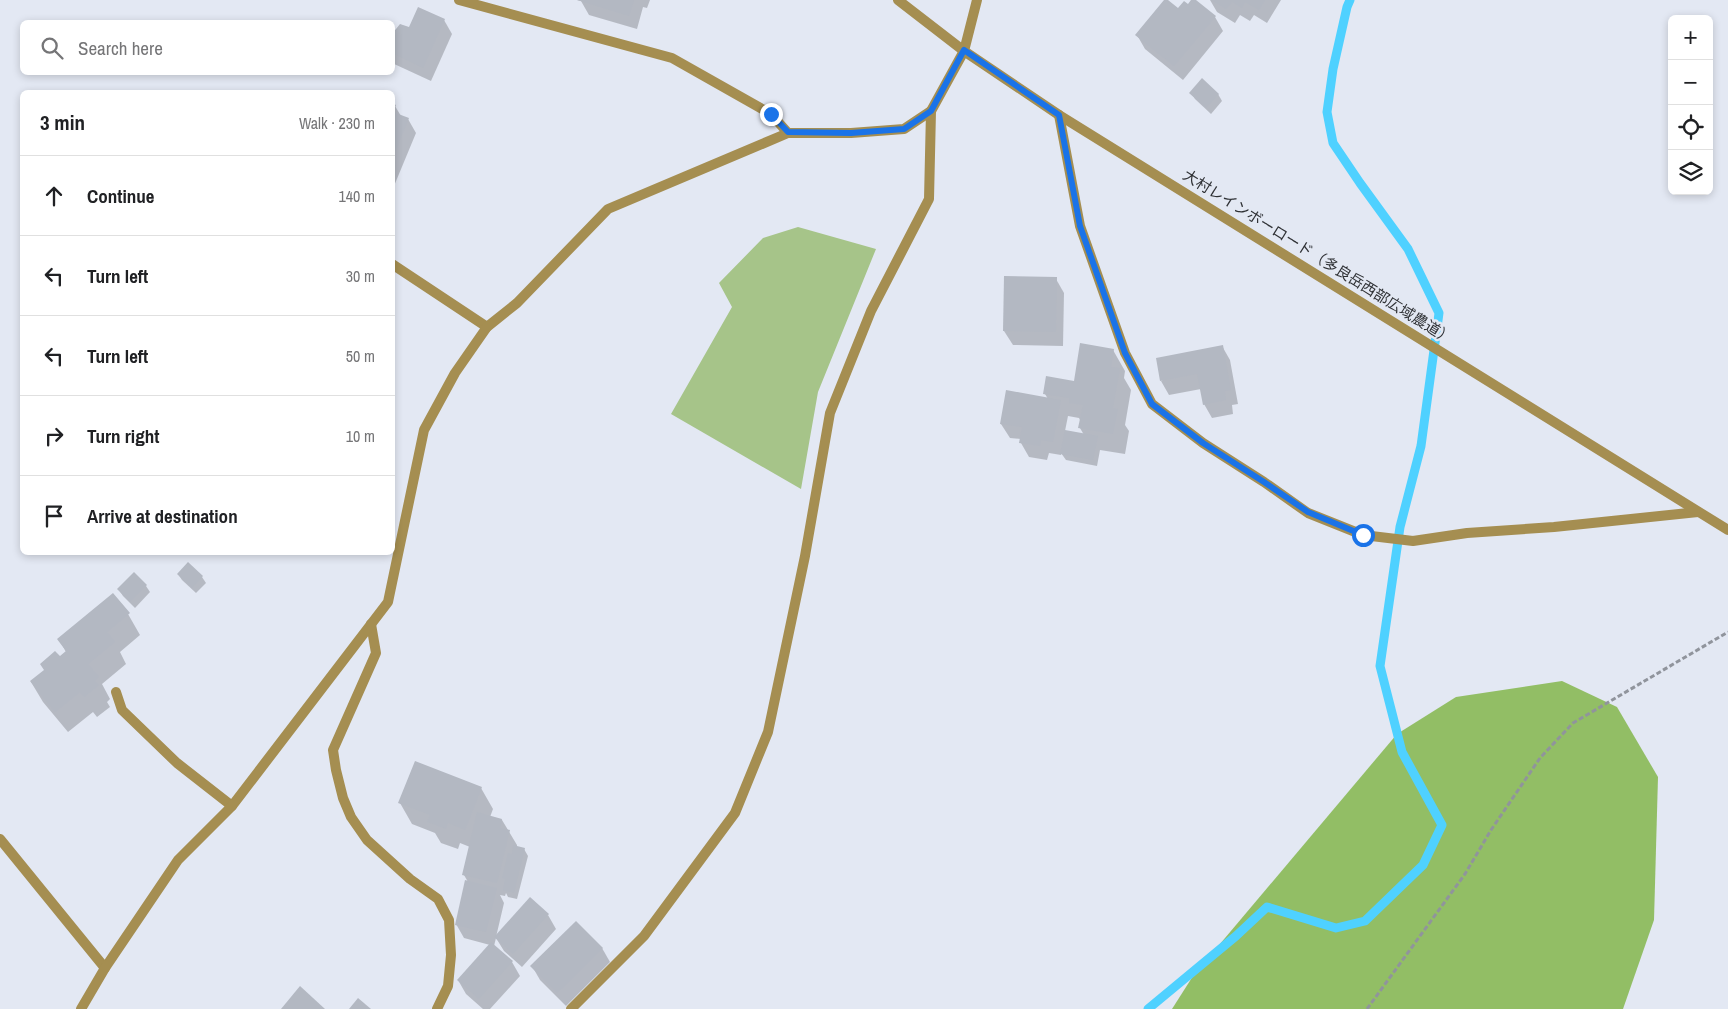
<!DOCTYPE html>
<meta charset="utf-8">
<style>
body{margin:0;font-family:"Archivo Narrow","Noto Sans JP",sans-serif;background:#f6f6f6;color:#202124}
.controls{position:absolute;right:15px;top:15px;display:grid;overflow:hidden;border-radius:8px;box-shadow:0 2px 8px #0003}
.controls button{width:45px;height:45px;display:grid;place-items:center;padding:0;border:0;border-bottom:1px solid #e0e0e0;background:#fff;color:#202124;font:25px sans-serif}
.stop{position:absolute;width:15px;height:15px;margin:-11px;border:4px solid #1a73e8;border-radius:50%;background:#fff}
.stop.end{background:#1a73e8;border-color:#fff;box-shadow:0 1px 5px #0008}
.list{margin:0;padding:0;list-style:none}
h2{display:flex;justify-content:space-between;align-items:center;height:65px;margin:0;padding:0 20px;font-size:21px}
h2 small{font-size:16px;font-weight:400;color:#757577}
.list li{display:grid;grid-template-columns:32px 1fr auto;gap:15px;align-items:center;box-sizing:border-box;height:80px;padding:0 20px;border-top:1px solid #e0e0e0}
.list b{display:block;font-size:19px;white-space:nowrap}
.list em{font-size:16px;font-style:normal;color:#757577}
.icon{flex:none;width:28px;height:28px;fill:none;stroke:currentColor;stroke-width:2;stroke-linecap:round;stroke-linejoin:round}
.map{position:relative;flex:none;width:1728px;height:1009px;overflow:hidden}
.search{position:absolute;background:#fff;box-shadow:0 2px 8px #0003;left:20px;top:20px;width:375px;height:55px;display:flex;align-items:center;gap:12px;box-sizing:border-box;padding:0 18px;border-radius:8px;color:#757577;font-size:19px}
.panel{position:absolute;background:#fff;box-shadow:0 2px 8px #0003;left:20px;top:90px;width:375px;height:465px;border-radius:8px}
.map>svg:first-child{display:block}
.green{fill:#a6c489}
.forest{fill:#92be65}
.shadow{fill:#0003;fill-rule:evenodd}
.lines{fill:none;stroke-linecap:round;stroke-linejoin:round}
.stream{stroke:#4fd1ff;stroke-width:9}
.building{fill:#b3b8c2}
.path{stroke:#90949c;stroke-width:3;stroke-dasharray:5 2.5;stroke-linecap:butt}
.service{stroke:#a58e51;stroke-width:10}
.minor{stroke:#a58e51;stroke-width:10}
.tertiary{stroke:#a58e51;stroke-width:10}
.route{stroke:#1a73e8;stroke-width:6}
.labels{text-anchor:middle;stroke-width:5;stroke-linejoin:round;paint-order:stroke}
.street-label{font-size:15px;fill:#2f3135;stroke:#e3e8f3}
</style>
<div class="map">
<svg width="1728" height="1009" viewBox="0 0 1728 1009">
<rect width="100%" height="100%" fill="#e3e8f3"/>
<path class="green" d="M 798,227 L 876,249 L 818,392 L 801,489 L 671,414 L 732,307 L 719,283 L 763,238 Z"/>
<path class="forest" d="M 1562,681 L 1617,707 L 1658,777 L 1654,920 L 1623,1009 L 1172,1009 L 1193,976 L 1397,734 L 1456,697 Z"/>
<g class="shadow">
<path d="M 577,0 L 650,0 L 647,8 L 643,7 L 637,29 L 589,15 L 581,1 Z"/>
<path d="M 1165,0 L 1178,10 L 1188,6 L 1194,0 L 1215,17 L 1223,31 L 1183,80 L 1145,49 L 1137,35 Z"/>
<path d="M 1210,0 L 1281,0 L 1267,23 L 1254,15 L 1250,21 L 1240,15 L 1235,23 L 1217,12 Z"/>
<path d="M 444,20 L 452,34 L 431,81 L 392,63 L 392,36 L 409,29 Z"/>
<path d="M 1191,93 L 1218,94 L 1222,101 L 1211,114 L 1195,99 Z"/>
<path d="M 392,105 L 395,106 L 401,116 L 408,119 L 416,133 L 394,186 L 392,186 Z"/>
<path d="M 1056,279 L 1064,293 L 1063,346 L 1013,345 L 1004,331 Z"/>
<path d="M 1222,346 L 1230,360 L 1238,404 L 1232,405 L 1233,414 L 1212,418 L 1204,404 L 1201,389 L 1169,395 L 1161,381 Z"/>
<path d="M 1113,350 L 1125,371 L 1124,378 L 1131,390 L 1125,425 L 1129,431 L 1125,454 L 1100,450 L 1097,466 L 1066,460 L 1061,453 L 1061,455 L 1049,453 L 1047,460 L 1029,457 L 1021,443 L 1021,439 L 1010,438 L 1001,424 L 1048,399 L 1045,394 L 1075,382 ZM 1068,416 L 1079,418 L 1081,422 L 1080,428 L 1084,435 L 1065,431 Z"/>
<path d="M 134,574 L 146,586 L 150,592 L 135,608 L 123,596 L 119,590 Z"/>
<path d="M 178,574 L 202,577 L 206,583 L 196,593 L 182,580 Z"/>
<path d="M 128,614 L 140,635 L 120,652 L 126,664 L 102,684 L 110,699 L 107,702 L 110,707 L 97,717 L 93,712 L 68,732 L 43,702 L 31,682 L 66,652 L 59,639 Z"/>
<path d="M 481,788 L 493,809 L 490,817 L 502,820 L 517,845 L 517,847 L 524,849 L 528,856 L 517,899 L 508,897 L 506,893 L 505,896 L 500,895 L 504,903 L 496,937 L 548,915 L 556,929 L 522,967 L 504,951 L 496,938 L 494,946 L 512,962 L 520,976 L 490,1009 L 483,1009 L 466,994 L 458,980 L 490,945 L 464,938 L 456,924 L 468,882 L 464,875 L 470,847 L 460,843 L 458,849 L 441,843 L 435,833 L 412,824 L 400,803 Z"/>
<path d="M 602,948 L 610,962 L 566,1006 L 540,980 L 532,966 Z"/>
</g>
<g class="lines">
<path class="stream" d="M 1148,1009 L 1236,936 L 1267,907 L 1336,928 L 1365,921 L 1423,865 L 1442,825 L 1402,752 L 1380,666 L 1400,527 L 1421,446 L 1439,313 L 1408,249 L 1360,183 L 1333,143 L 1327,112 L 1333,69 L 1347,7 L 1350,0"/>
</g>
<g class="building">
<path d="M 577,0 L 634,0 L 629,16 Z"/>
<path d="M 1164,0 L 1168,0 L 1178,8 L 1184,1 L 1188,4 L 1191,0 L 1196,0 L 1216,16 L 1174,66 L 1135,35 Z"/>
<path d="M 1211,0 L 1265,0 L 1259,10 L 1245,2 L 1242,8 L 1232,2 L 1226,9 Z"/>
<path d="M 418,7 L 445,19 L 423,68 L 392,53 L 392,34 L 400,24 L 409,27 Z"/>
<path d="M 1202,78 L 1219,94 L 1206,108 L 1189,93 Z"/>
<path d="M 392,103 L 396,105 L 393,112 L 409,118 L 393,157 Z"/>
<path d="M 1004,276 L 1057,277 L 1056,332 L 1003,331 Z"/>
<path d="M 1080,343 L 1114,349 L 1111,367 L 1120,368 L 1113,408 L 1118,409 L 1113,434 L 1078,428 L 1083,405 L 1069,403 L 1069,398 L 1043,394 L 1046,376 L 1074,381 Z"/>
<path d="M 1223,345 L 1231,390 L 1225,391 L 1226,400 L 1203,405 L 1197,374 L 1160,381 L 1156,358 Z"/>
<path d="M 1006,390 L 1061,400 L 1053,442 L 1041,440 L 1040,446 L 1019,443 L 1022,427 L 1000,424 Z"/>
<path d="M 1065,430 L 1098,436 L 1093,460 L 1060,454 Z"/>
<path d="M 188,562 L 203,576 L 192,588 L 177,574 Z"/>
<path d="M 134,572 L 147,585 L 130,602 L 117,589 Z"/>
<path d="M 113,593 L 130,613 L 107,632 L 115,642 L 88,664 L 99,677 L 95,681 L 99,685 L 84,697 L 80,692 L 55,712 L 30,681 L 44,670 L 40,664 L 55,651 L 60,656 L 66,651 L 57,639 Z"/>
<path d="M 415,761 L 482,787 L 465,830 L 448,823 L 446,829 L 427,822 L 430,815 L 398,803 Z"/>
<path d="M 477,812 L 502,819 L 500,828 L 510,830 L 497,883 L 462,875 Z"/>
<path d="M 513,845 L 525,848 L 514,893 L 503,890 L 505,879 L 502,878 L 508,853 L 512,854 Z"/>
<path d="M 465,880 L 497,888 L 486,932 L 455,925 Z"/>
<path d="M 530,897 L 549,914 L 513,954 L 494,937 Z"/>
<path d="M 576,921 L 603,948 L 557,993 L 530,966 Z"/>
<path d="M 491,942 L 513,961 L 479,999 L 457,980 Z"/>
<path d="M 300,986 L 325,1009 L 281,1009 Z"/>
<path d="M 358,998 L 371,1009 L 349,1009 Z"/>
</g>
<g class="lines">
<path class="path" d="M 1367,1009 L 1465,874 L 1491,830 L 1540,758 L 1573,723 L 1728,632"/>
<g class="service">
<path d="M 392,264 L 487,327"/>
<path d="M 116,692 L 122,710 L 177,763 L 232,806"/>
</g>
<g class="minor">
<path d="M 459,0 L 672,58 L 771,114 L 788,133"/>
<path d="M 1059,115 L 1080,226 L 1125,353 L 1152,404 L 1203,443 L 1264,482 L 1308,513 L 1363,535 L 1413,541 L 1467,533 L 1554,527 L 1698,512"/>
<path d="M 371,624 L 376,653 L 333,750 L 336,770 L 343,798 L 351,817 L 367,840 L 410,879 L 438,899 L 449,920 L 451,955 L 448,986 L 437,1009"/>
<path d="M 0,839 L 105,968"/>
<path d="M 81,1009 L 105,968 L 178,860 L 232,806 L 388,602 L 424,430 L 455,373 L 487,327 L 517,303 L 608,209 L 788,133 L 851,133 L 904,129 L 931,111"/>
<path d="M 571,1009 L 644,936 L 735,813 L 768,732 L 805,556 L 830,413 L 871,311 L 929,199 L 931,111 L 964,51 L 977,0"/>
</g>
<path class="tertiary" d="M 898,0 L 964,51 L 1059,115 L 1728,530"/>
</g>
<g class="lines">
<path class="route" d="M 771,114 L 788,132 L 851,133 L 904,129 L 931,111 L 964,50 L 1059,115 L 1080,226 L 1125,353 L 1152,404 L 1203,443 L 1264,482 L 1308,512 L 1363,535"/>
</g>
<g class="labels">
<g class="street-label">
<text transform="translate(1318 257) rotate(32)" y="5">大村レインボーロード（多良岳西部広域農道）</text>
</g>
</g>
</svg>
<div class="controls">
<button>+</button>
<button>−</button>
<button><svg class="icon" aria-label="locate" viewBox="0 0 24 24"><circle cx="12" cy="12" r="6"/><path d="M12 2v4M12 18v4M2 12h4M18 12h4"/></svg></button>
<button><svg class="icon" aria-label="layers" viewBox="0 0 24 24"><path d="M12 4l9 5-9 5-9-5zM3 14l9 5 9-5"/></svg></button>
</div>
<div class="stop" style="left:1363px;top:535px"></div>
<div class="stop end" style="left:771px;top:114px"></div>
<div class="search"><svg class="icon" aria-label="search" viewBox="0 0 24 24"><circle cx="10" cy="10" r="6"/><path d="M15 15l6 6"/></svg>Search here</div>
<section class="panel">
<h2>3 min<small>Walk · 230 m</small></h2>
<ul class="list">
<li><svg class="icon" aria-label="ahead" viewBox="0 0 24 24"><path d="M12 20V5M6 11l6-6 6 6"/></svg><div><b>Continue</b></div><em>140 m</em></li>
<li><svg class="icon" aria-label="left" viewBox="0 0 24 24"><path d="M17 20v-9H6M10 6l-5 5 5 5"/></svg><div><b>Turn left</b></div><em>30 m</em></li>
<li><svg class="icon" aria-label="left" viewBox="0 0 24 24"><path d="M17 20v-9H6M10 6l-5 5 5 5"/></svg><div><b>Turn left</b></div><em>50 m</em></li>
<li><svg class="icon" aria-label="right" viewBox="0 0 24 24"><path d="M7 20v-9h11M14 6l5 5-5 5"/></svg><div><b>Turn right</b></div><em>10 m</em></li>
<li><svg class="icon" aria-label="arrive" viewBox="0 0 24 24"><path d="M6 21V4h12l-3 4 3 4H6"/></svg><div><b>Arrive at destination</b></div></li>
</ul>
</section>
</div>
